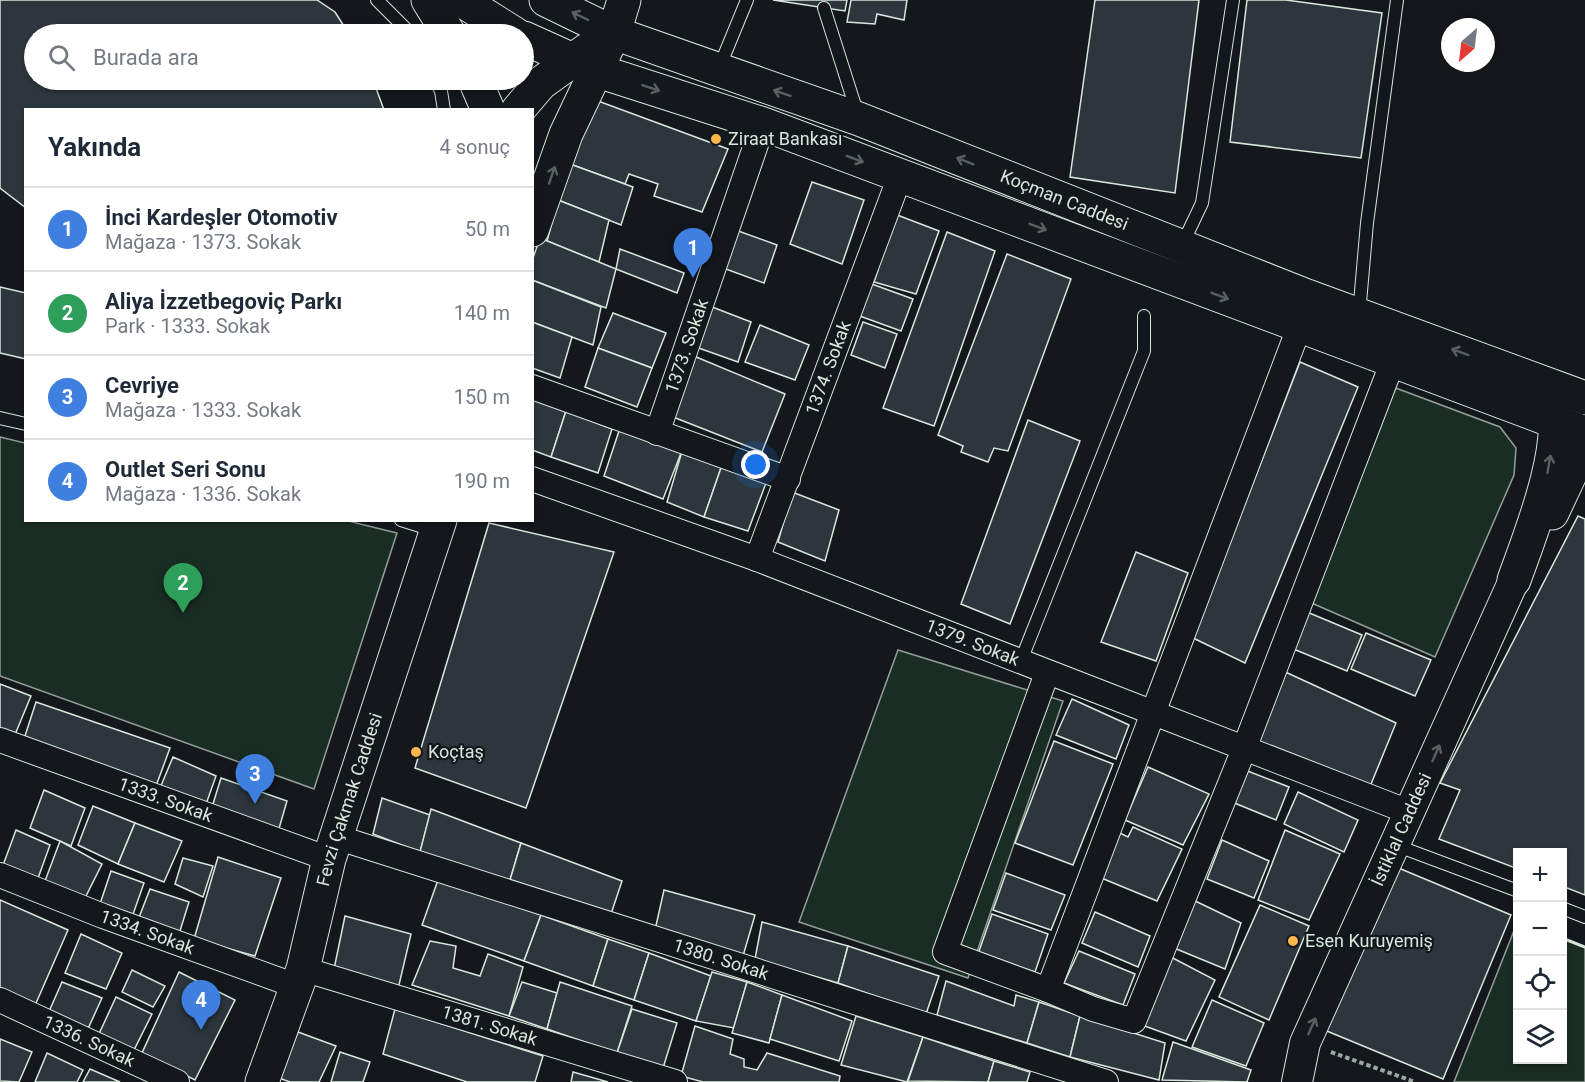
<!DOCTYPE html>
<html lang="tr">
<meta charset="utf-8">
<style>
body{margin:0;font-family:Roboto,sans-serif;background:#f2f2f3;color:#1f2937}
.controls{position:absolute;right:18px;bottom:18px;display:grid;overflow:hidden;border-radius:0px;box-shadow:0 2px 4px #0004}
.controls button{width:54px;height:54px;display:grid;place-items:center;padding:0;border:0;border-bottom:2px solid #e0e1e3;background:#fff;color:#1f2937;font:30px sans-serif}
.compass{position:absolute;left:1441px;top:18px;width:54px;height:54px;border-radius:50%;background:#fff;box-shadow:0 2px 4px #0004;rotate:208deg}
.you{position:absolute;left:756px;top:465px;width:21px;height:21px;margin:-15px;border:4px solid #fff;border-radius:50%;background:#1a73e8;box-shadow:0 0 0 9px #1a73e833}
.badge{display:grid;place-items:center;width:39px;height:39px;border-radius:50%;background:#111827;color:#fff;font-size:20px;font-weight:700}
.pin{position:absolute;translate:-50% -50px;filter:drop-shadow(0 2px 3px #0008)}
.pin::after{content:'';position:absolute;top:32px;width:21px;height:18px;background:inherit;clip-path:polygon(0 0,100% 0,50% 100%)}
.list{margin:0;padding:0;list-style:none}
h2{display:flex;justify-content:space-between;align-items:center;height:78px;margin:0;padding:0 24px;font-size:26px}
h2 small{font-size:20px;font-weight:400;color:#747a83}
.list li{display:grid;grid-template-columns:39px 1fr auto;gap:18px;align-items:center;box-sizing:border-box;height:84px;padding:0 24px;border-top:2px solid #e0e1e3}
.list b{display:block;font-size:22px;white-space:nowrap}
.list p{margin:0;font-size:20px;white-space:nowrap;color:#747a83}
.list em{font-size:20px;font-style:normal;color:#747a83}
.icon{flex:none;width:33px;height:33px;fill:none;stroke:currentColor;stroke-width:2;stroke-linecap:round;stroke-linejoin:round}
.map{position:relative;flex:none;width:1585px;height:1082px;overflow:hidden}
.search{position:absolute;background:#fff;box-shadow:0 2px 4px #0004;left:24px;top:24px;width:510px;height:66px;display:flex;align-items:center;gap:15px;box-sizing:border-box;padding:0 21px;border-radius:33px;color:#747a83;font-size:22px}
.panel{position:absolute;background:#fff;box-shadow:0 2px 4px #0004;left:24px;top:108px;width:510px;height:414px;border-radius:0px}
.map>svg:first-child{display:block}
.green{fill:#1a2d24;stroke:#939e99;stroke-width:1.5}
.building{fill:#2c363c;stroke:#d8e6dc;stroke-width:1.5}
.lines{fill:none;stroke-linecap:round;stroke-linejoin:round}
.service-casing{stroke:#d8e6dc;stroke-width:14}
.minor-casing{stroke:#d8e6dc;stroke-width:26}
.tertiary-casing{stroke:#d8e6dc;stroke-width:32}
.secondary-casing{stroke:#d8e6dc;stroke-width:35}
.path{stroke:#9da8a2;stroke-width:4;stroke-dasharray:4.5 3;stroke-linecap:butt}
.service{stroke:#14181c;stroke-width:12}
.minor{stroke:#14181c;stroke-width:24}
.tertiary{stroke:#14181c;stroke-width:30}
.secondary{stroke:#14181c;stroke-width:33}
.wall{stroke:#d8e6dc;stroke-width:3}
.oneway{stroke:#59605f}
.poi-dot{fill:#ffb74d;stroke:#14181c;stroke-width:2}
.labels{text-anchor:middle;stroke-width:4.5;stroke-linejoin:round;paint-order:stroke}
.poi-label{font-size:18px;fill:#d8e6dc;stroke:#14181c;text-anchor:start}
.street-label{font-size:18px;fill:#d8e6dc;stroke:#14181c}
</style>
<div class="map">
<svg width="1585" height="1082" viewBox="0 0 1585 1082">
<rect width="100%" height="100%" fill="#14181c"/>
<g class="green">
<path d="M 1393,387 L 1500,427 L 1516,448 L 1514,475 L 1435,657 L 1307,601 Z"/>
<path d="M 0,437 L 25,443 L 26,520 L 344,520 L 397,533 L 314,789 L 0,676 Z"/>
<path d="M 898,650 L 1063,701 L 968,978 L 799,922 Z"/>
<path d="M 1517,923 L 1518,1060 L 1562,1060 L 1563,938 L 1585,947 L 1585,1082 L 1454,1082 Z"/>
</g>
<g class="building">
<path d="M 0,0 L 317,0 L 335,12 L 349,34 L 34,34 L 34,80 L 373,80 L 384,110 L 26,110 L 26,208 L 0,188 Z"/>
<path d="M 773,0 L 847,0 L 845,11 Z"/>
<path d="M 851,0 L 907,0 L 904,20 L 877,14 L 875,24 L 847,22 Z"/>
<path d="M 1095,0 L 1199,0 L 1175,193 L 1070,177 Z"/>
<path d="M 1247,0 L 1286,0 L 1382,13 L 1361,158 L 1230,142 Z"/>
<path d="M 598,101 L 728,149 L 702,212 L 654,196 L 658,184 L 629,174 L 625,184 L 570,164 Z"/>
<path d="M 570,164 L 633,187 L 621,225 L 558,200 Z"/>
<path d="M 812,182 L 864,200 L 842,264 L 790,244 Z"/>
<path d="M 558,200 L 609,220 L 599,262 L 547,241 Z"/>
<path d="M 892,213 L 939,231 L 916,294 L 874,282 L 878,270 L 869,268 Z"/>
<path d="M 730,228 L 777,245 L 764,283 L 715,265 Z"/>
<path d="M 947,232 L 995,251 L 934,426 L 883,408 Z"/>
<path d="M 540,238 L 616,269 L 606,308 L 532,280 L 532,261 Z"/>
<path d="M 620,249 L 684,273 L 677,293 L 616,269 Z"/>
<path d="M 1007,254 L 1071,279 L 1008,451 L 994,448 L 988,462 L 961,452 L 963,446 L 938,435 Z"/>
<path d="M 532,280 L 601,307 L 593,345 L 532,322 Z"/>
<path d="M 869,283 L 913,299 L 901,331 L 857,315 Z"/>
<path d="M 0,287 L 26,293 L 26,359 L 0,353 Z"/>
<path d="M 707,305 L 751,322 L 738,362 L 693,346 Z"/>
<path d="M 613,313 L 666,333 L 652,368 L 598,348 Z"/>
<path d="M 532,322 L 572,337 L 560,378 L 532,368 Z"/>
<path d="M 863,322 L 897,334 L 885,368 L 851,355 Z"/>
<path d="M 760,325 L 809,345 L 795,380 L 745,362 Z"/>
<path d="M 598,348 L 652,368 L 637,407 L 585,387 Z"/>
<path d="M 689,354 L 785,394 L 762,452 L 668,415 Z"/>
<path d="M 1300,362 L 1358,387 L 1245,663 L 1193,638 Z"/>
<path d="M 532,392 L 568,405 L 551,457 L 532,450 Z"/>
<path d="M 566,411 L 612,429 L 598,473 L 551,457 Z"/>
<path d="M 1028,420 L 1080,441 L 1010,624 L 961,604 Z"/>
<path d="M 621,425 L 683,448 L 663,499 L 604,476 Z"/>
<path d="M 683,448 L 722,465 L 704,517 L 667,502 Z"/>
<path d="M 722,465 L 766,483 L 748,531 L 704,517 Z"/>
<path d="M 792,492 L 839,510 L 825,561 L 778,542 Z"/>
<path d="M 1578,516 L 1585,519 L 1585,895 L 1562,886 L 1562,852 L 1518,852 L 1518,869 L 1439,839 L 1460,790 L 1440,783 Z"/>
<path d="M 489,523 L 614,552 L 526,808 L 415,768 Z"/>
<path d="M 1136,552 L 1188,573 L 1156,661 L 1101,642 Z"/>
<path d="M 1307,612 L 1362,635 L 1347,671 L 1291,648 Z"/>
<path d="M 1366,633 L 1431,660 L 1415,696 L 1351,669 Z"/>
<path d="M 1281,670 L 1396,723 L 1369,789 L 1252,740 Z"/>
<path d="M 0,684 L 31,696 L 14,737 L 0,732 Z"/>
<path d="M 1072,699 L 1129,725 L 1116,759 L 1056,735 Z"/>
<path d="M 36,702 L 170,748 L 156,786 L 24,739 Z"/>
<path d="M 1054,741 L 1113,764 L 1073,865 L 1015,843 Z"/>
<path d="M 173,757 L 216,776 L 205,807 L 160,788 Z"/>
<path d="M 1148,767 L 1209,794 L 1183,845 L 1125,820 Z"/>
<path d="M 1245,770 L 1289,787 L 1276,820 L 1232,802 Z"/>
<path d="M 221,778 L 287,801 L 278,832 L 212,807 Z"/>
<path d="M 44,790 L 85,808 L 71,846 L 30,828 Z"/>
<path d="M 1298,792 L 1358,820 L 1344,852 L 1284,824 Z"/>
<path d="M 382,798 L 430,815 L 420,852 L 373,834 Z"/>
<path d="M 93,806 L 135,823 L 118,864 L 78,845 Z"/>
<path d="M 431,809 L 521,843 L 510,880 L 420,852 Z"/>
<path d="M 135,823 L 182,841 L 164,882 L 118,864 Z"/>
<path d="M 1133,827 L 1182,849 L 1157,901 L 1099,877 L 1120,833 L 1128,837 Z"/>
<path d="M 16,830 L 50,845 L 37,881 L 2,868 Z"/>
<path d="M 1285,830 L 1340,854 L 1309,920 L 1258,900 Z"/>
<path d="M 1222,840 L 1269,861 L 1254,898 L 1207,879 Z"/>
<path d="M 60,841 L 102,864 L 85,898 L 45,881 Z"/>
<path d="M 521,843 L 622,881 L 611,914 L 510,880 Z"/>
<path d="M 218,857 L 281,878 L 255,956 L 194,939 Z"/>
<path d="M 183,858 L 213,866 L 203,897 L 175,884 Z"/>
<path d="M 1389,864 L 1511,915 L 1443,1079 L 1322,1029 Z"/>
<path d="M 111,871 L 144,883 L 131,920 L 99,907 Z"/>
<path d="M 1006,873 L 1065,895 L 1051,930 L 993,910 Z"/>
<path d="M 438,880 L 541,915 L 524,961 L 422,925 Z"/>
<path d="M 150,889 L 189,902 L 179,934 L 138,920 Z"/>
<path d="M 664,890 L 755,915 L 743,956 L 655,930 Z"/>
<path d="M 1191,899 L 1241,923 L 1225,969 L 1174,948 Z"/>
<path d="M 0,900 L 68,930 L 33,1010 L 0,994 Z"/>
<path d="M 1260,905 L 1309,926 L 1269,1020 L 1219,997 Z"/>
<path d="M 1095,912 L 1150,936 L 1138,967 L 1082,943 Z"/>
<path d="M 992,914 L 1048,934 L 1035,972 L 978,954 Z"/>
<path d="M 541,915 L 608,939 L 593,986 L 524,961 Z"/>
<path d="M 345,916 L 411,934 L 398,989 L 334,969 Z"/>
<path d="M 762,922 L 848,946 L 838,983 L 755,959 Z"/>
<path d="M 81,934 L 122,953 L 106,989 L 65,973 Z"/>
<path d="M 608,939 L 649,953 L 634,1000 L 593,986 Z"/>
<path d="M 430,941 L 456,946 L 453,968 L 480,976 L 488,954 L 523,967 L 509,1016 L 412,985 Z"/>
<path d="M 848,946 L 939,976 L 926,1014 L 838,983 Z"/>
<path d="M 1079,951 L 1135,974 L 1123,1005 L 1064,983 Z"/>
<path d="M 649,953 L 711,976 L 696,1021 L 634,1000 Z"/>
<path d="M 1169,956 L 1215,980 L 1186,1041 L 1142,1025 Z"/>
<path d="M 132,970 L 165,986 L 153,1007 L 122,992 Z"/>
<path d="M 179,972 L 235,1000 L 195,1080 L 142,1053 Z"/>
<path d="M 712,972 L 747,982 L 734,1028 L 696,1021 Z"/>
<path d="M 946,981 L 1014,1006 L 1016,995 L 1039,1002 L 1027,1043 L 937,1015 Z"/>
<path d="M 62,982 L 102,998 L 86,1033 L 47,1016 Z"/>
<path d="M 522,982 L 557,993 L 547,1029 L 509,1016 Z"/>
<path d="M 560,982 L 632,1006 L 617,1053 L 547,1029 Z"/>
<path d="M 747,982 L 782,995 L 769,1043 L 732,1033 Z"/>
<path d="M 782,995 L 852,1021 L 839,1061 L 770,1039 Z"/>
<path d="M 116,997 L 152,1014 L 133,1052 L 98,1036 Z"/>
<path d="M 1212,1000 L 1264,1023 L 1246,1066 L 1192,1047 Z"/>
<path d="M 1039,1002 L 1080,1016 L 1070,1057 L 1027,1043 Z"/>
<path d="M 395,1009 L 543,1056 L 535,1082 L 467,1082 L 383,1054 Z"/>
<path d="M 632,1009 L 677,1023 L 663,1068 L 617,1053 Z"/>
<path d="M 856,1016 L 923,1037 L 907,1082 L 841,1065 Z"/>
<path d="M 1080,1016 L 1165,1043 L 1159,1080 L 1070,1057 Z"/>
<path d="M 695,1026 L 733,1039 L 730,1054 L 744,1059 L 744,1067 L 757,1070 L 767,1053 L 840,1076 L 839,1082 L 703,1082 L 681,1076 Z"/>
<path d="M 298,1032 L 336,1046 L 319,1082 L 290,1082 L 279,1078 Z"/>
<path d="M 923,1037 L 994,1061 L 988,1082 L 908,1081 Z"/>
<path d="M 0,1039 L 32,1052 L 19,1082 L 0,1081 Z"/>
<path d="M 1173,1042 L 1251,1070 L 1247,1082 L 1162,1080 Z"/>
<path d="M 340,1052 L 370,1062 L 363,1082 L 331,1082 Z"/>
<path d="M 47,1053 L 83,1070 L 77,1082 L 35,1082 Z"/>
<path d="M 994,1061 L 1030,1072 L 1027,1082 L 988,1082 Z"/>
<path d="M 90,1069 L 120,1082 L 83,1082 Z"/>
<path d="M 573,1072 L 608,1082 L 571,1082 Z"/>
</g>
<g class="lines">
<defs>
<g id="service">
<path d="M 377,0 L 411,34"/>
<path d="M 824,8 L 858,115"/>
<path d="M 719,68 L 747,0"/>
<path d="M 435,80 L 441,91 L 444,110"/>
<path d="M 1182,245 L 1202,203 L 1233,0"/>
<path d="M 1359,314 L 1367,223 L 1397,0"/>
<path d="M 0,418 L 26,424"/>
<path d="M 401,520 L 436,531"/>
<path d="M 1020,663 L 1144,351 L 1144,316"/>
<path d="M 1395,845 L 1518,891"/>
<path d="M 1562,908 L 1585,917"/>
</g>
<g id="minor">
<path d="M 1300,325 L 1048,990 L 1093,1009 L 1134,1021 L 1244,749 L 1393,361"/>
<path d="M 532,387 L 788,479"/>
<path id="s1" d="M 657,433 L 763,124"/>
<path id="s2" d="M 532,479 L 757,559 L 1409,812"/>
<path id="s3" d="M 757,559 L 900,176"/>
<path d="M 1047,673 L 945,952 L 1048,990"/>
<path id="s4" d="M 0,740 L 329,859"/>
<path id="s5" d="M 336,837 L 1106,1082"/>
<path id="s6" d="M 0,875 L 103,916 L 296,986"/>
<path id="s7" d="M 303,969 L 675,1082"/>
<path id="s8" d="M 0,1000 L 177,1082"/>
</g>
<g id="tertiary">
<path id="s9" d="M 1297,1082 L 1305,1043 L 1514,580"/>
</g>
<g id="secondary">
<path d="M 428,0 L 449,34"/>
<path d="M 461,0 L 515,34"/>
<path id="s10" d="M 546,0 L 614,33 L 859,119 L 1307,296 L 1585,398"/>
<path d="M 524,38 L 595,70 L 763,124 L 1585,433"/>
<path d="M 475,80 L 488,110"/>
<path d="M 518,110 L 541,83 L 587,50"/>
<path d="M 532,230 L 566,134 L 614,33 L 624,0"/>
<path d="M 1552,513 L 1574,466 L 1585,451"/>
<path d="M 1514,580 C 1529,538 1568,442 1551,400"/>
<path id="s11" d="M 262,1082 L 303,969 L 329,859 L 440,520"/>
</g>
</defs>
<use href="#service" class="service-casing"/>
<use href="#minor" class="minor-casing"/>
<use href="#tertiary" class="tertiary-casing"/>
<use href="#secondary" class="secondary-casing"/>
<path class="path" d="M 1331,1052 L 1415,1082"/>
<use href="#service" class="service"/>
<use href="#minor" class="minor"/>
<use href="#tertiary" class="tertiary"/>
<use href="#secondary" class="secondary"/>
<path class="wall" d="M 1562,938 L 1585,947"/>
</g>
<defs><path id="oneway-shaft" d="M-6 0H5M1.5-3L5.5 0L1.5 3" fill="none" stroke-width="1.6" stroke-linecap="round" stroke-linejoin="round" transform="scale(1.5)"/></defs>
<g class="oneway">
<use href="#oneway-shaft" transform="translate(580 16) rotate(-154)"/>
<use href="#oneway-shaft" transform="translate(651 88) rotate(18)"/>
<use href="#oneway-shaft" transform="translate(782 93) rotate(-161)"/>
<use href="#oneway-shaft" transform="translate(855 159) rotate(20)"/>
<use href="#oneway-shaft" transform="translate(965 161) rotate(-158)"/>
<use href="#oneway-shaft" transform="translate(552 175) rotate(-71)"/>
<use href="#oneway-shaft" transform="translate(1038 227) rotate(21)"/>
<use href="#oneway-shaft" transform="translate(1220 296) rotate(21)"/>
<use href="#oneway-shaft" transform="translate(1460 352) rotate(-160)"/>
<use href="#oneway-shaft" transform="translate(1549 464) rotate(-80)"/>
<use href="#oneway-shaft" transform="translate(1436 753) rotate(-66)"/>
<use href="#oneway-shaft" transform="translate(1312 1026) rotate(-66)"/>
</g>
<g class="poi-dot">
<circle cx="716" cy="139" r="6"/>
<circle cx="416" cy="752" r="6"/>
<circle cx="1293" cy="941" r="6"/>
</g>
<g class="labels">
<g class="poi-label">
<text x="728" y="145">Ziraat Bankası</text>
<text x="428" y="758">Koçtaş</text>
<text x="1305" y="947">Esen Kuruyemiş</text>
</g>
<g class="street-label">
<text dy="6" stroke="none"><textPath href="#s10" startOffset="556">Koçman Caddesi</textPath></text>
<text dy="6" stroke="none"><textPath href="#s1" startOffset="92">1373. Sokak</textPath></text>
<text dy="6" stroke="none"><textPath href="#s3" startOffset="204">1374. Sokak</textPath></text>
<text dy="6" stroke="none"><textPath href="#s2" startOffset="470">1379. Sokak</textPath></text>
<text dy="6" stroke="none"><textPath href="#s4" startOffset="176">1333. Sokak</textPath></text>
<text dy="6" stroke="none"><textPath href="#s11" startOffset="296">Fevzi Çakmak Caddesi</textPath></text>
<text dy="6" stroke="none"><textPath href="#s9" startOffset="274">İstiklal Caddesi</textPath></text>
<text dy="6" stroke="none"><textPath href="#s6" startOffset="158">1334. Sokak</textPath></text>
<text dy="6" stroke="none"><textPath href="#s5" startOffset="404">1380. Sokak</textPath></text>
<text dy="6" stroke="none"><textPath href="#s7" startOffset="195">1381. Sokak</textPath></text>
<text dy="6" stroke="none"><textPath href="#s8" startOffset="98">1336. Sokak</textPath></text>
</g>
</g>
</svg>
<div class="controls">
<button>+</button>
<button>−</button>
<button><svg class="icon" aria-label="locate" viewBox="0 0 24 24"><circle cx="12" cy="12" r="6"/><path d="M12 2v4M12 18v4M2 12h4M18 12h4"/></svg></button>
<button><svg class="icon" aria-label="layers" viewBox="0 0 24 24"><path d="M12 4l9 5-9 5-9-5zM3 14l9 5 9-5"/></svg></button>
</div>
<svg class="compass" viewBox="-18 -18 36 36"><path d="M0-13l5 13h-10z" fill="#e53935"/><path d="M0 13l5-13h-10z" fill="#747a83"/></svg>
<div class="you"></div>
<div class="pin badge" style="left:693px;top:278px;background:#3f7fe0">1</div>
<div class="pin badge" style="left:183px;top:613px;background:#2e9e5b">2</div>
<div class="pin badge" style="left:255px;top:804px;background:#3f7fe0">3</div>
<div class="pin badge" style="left:201px;top:1030px;background:#3f7fe0">4</div>
<div class="search"><svg class="icon" aria-label="search" viewBox="0 0 24 24"><circle cx="10" cy="10" r="6"/><path d="M15 15l6 6"/></svg>Burada ara</div>
<section class="panel">
<h2>Yakında<small>4 sonuç</small></h2>
<ul class="list">
<li><span class="badge" style="background:#3f7fe0">1</span><div><b>İnci Kardeşler Otomotiv</b><p>Mağaza · 1373. Sokak</p></div><em>50 m</em></li>
<li><span class="badge" style="background:#2e9e5b">2</span><div><b>Aliya İzzetbegoviç Parkı</b><p>Park · 1333. Sokak</p></div><em>140 m</em></li>
<li><span class="badge" style="background:#3f7fe0">3</span><div><b>Cevriye</b><p>Mağaza · 1333. Sokak</p></div><em>150 m</em></li>
<li><span class="badge" style="background:#3f7fe0">4</span><div><b>Outlet Seri Sonu</b><p>Mağaza · 1336. Sokak</p></div><em>190 m</em></li>
</ul>
</section>
</div>
